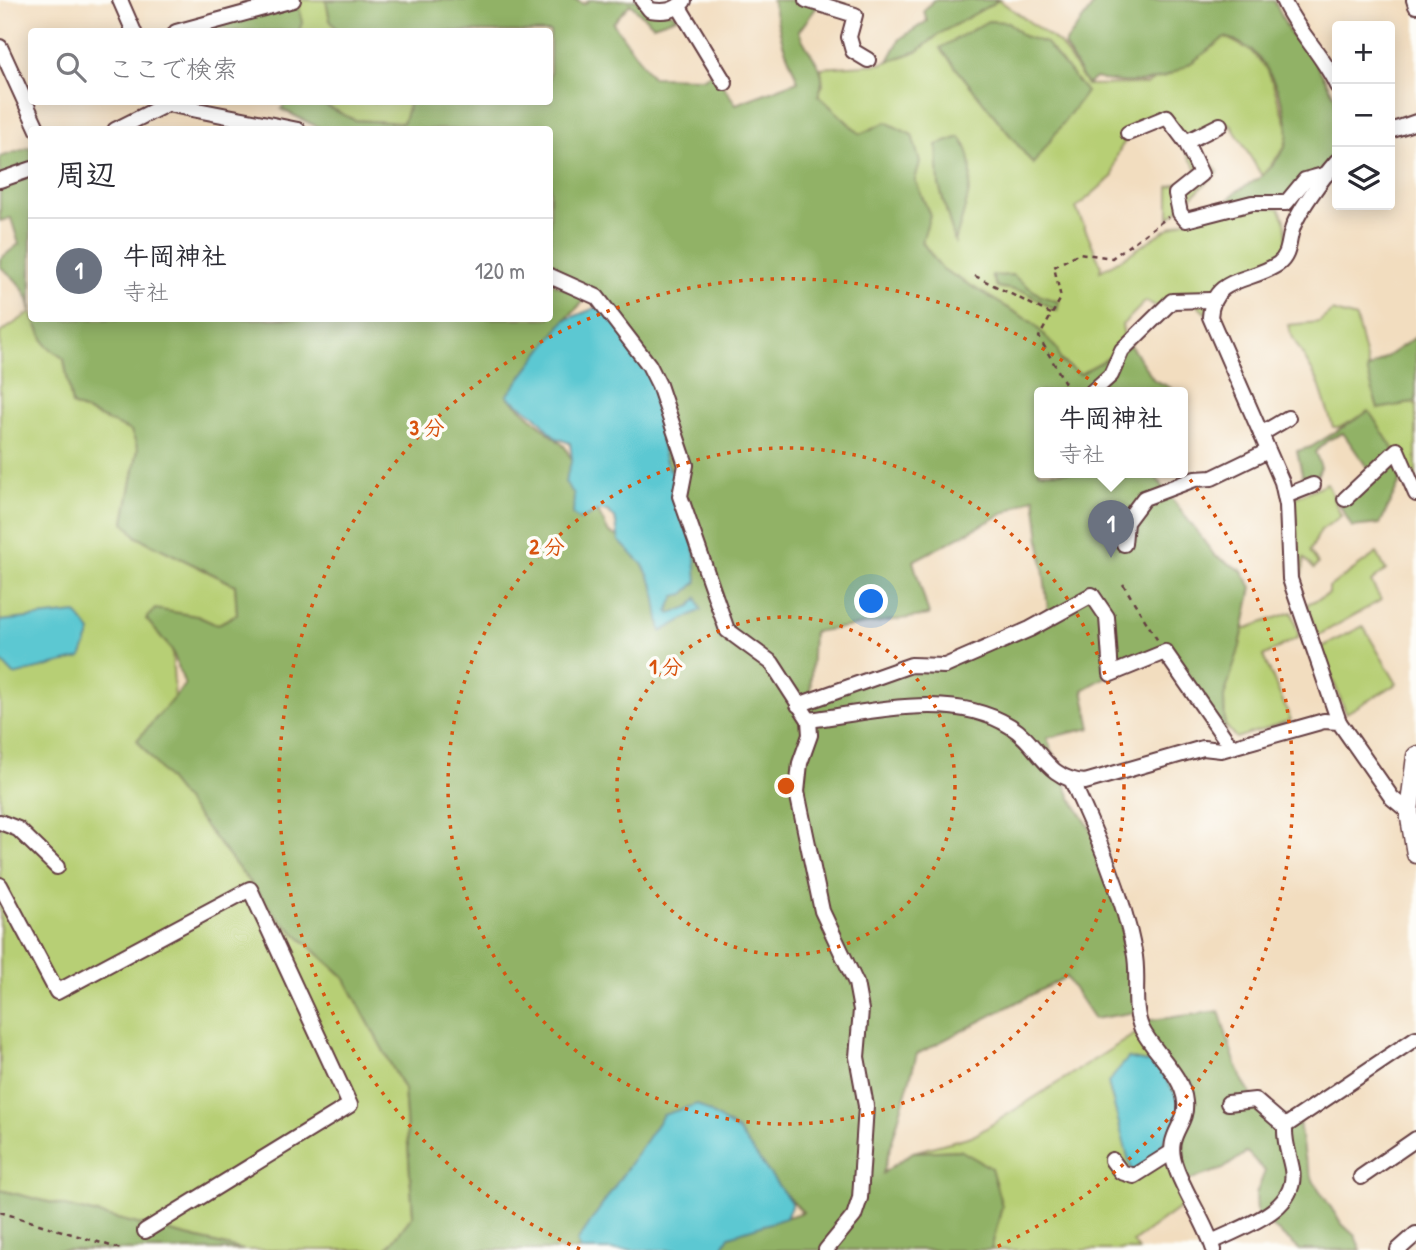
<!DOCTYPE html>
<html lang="ja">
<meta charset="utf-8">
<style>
body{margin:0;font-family:"Patrick Hand","Klee One",sans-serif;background:#f2f2f3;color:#2b2b33}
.controls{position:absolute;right:21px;top:21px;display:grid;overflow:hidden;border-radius:7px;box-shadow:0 4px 18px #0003}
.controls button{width:63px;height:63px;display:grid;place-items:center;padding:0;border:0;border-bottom:2px solid #e1e1e2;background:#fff;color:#2b2b33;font:35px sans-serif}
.you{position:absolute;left:872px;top:602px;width:24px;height:24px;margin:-18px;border:5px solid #fff;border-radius:50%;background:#1a73e8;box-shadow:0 0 0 10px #1a73e833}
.badge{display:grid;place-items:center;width:46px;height:46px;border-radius:50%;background:#7c3aed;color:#fff;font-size:23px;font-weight:700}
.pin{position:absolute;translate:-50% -58px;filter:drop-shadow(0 2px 4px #0008)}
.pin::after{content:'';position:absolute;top:37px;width:24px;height:21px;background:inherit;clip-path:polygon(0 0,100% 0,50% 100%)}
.popup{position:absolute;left:1034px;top:387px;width:154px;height:91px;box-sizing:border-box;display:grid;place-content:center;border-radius:7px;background:#fff;filter:drop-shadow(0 2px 5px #0005);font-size:23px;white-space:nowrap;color:#7c7c81}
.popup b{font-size:26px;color:#2b2b33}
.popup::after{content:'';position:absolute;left:50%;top:100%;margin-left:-14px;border:14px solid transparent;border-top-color:#fff}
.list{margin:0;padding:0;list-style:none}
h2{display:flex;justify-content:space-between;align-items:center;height:91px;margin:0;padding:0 28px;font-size:30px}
h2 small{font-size:23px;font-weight:400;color:#7c7c81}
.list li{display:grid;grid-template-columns:46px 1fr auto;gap:21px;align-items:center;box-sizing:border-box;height:105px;padding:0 28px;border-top:2px solid #e1e1e2}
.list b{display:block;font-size:26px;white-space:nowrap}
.list p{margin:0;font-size:23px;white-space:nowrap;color:#7c7c81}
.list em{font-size:23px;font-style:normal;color:#7c7c81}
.icon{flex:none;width:38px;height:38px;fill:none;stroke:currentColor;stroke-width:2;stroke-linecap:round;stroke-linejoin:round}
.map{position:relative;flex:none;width:1416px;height:1250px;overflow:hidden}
.search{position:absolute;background:#fff;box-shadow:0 4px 18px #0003;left:28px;top:28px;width:525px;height:77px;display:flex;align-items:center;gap:18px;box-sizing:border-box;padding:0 24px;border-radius:7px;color:#7c7c81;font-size:26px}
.panel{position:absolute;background:#fff;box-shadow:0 4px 18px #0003;left:28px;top:126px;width:525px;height:196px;border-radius:7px}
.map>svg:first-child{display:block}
.green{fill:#b7cf74;stroke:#807750;stroke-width:2}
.forest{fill:#91b266;stroke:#6e6848;stroke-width:2;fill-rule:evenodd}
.water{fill:#5bc8d2;stroke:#52747e;stroke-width:2}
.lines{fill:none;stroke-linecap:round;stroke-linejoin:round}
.minor-casing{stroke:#633c41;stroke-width:18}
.major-casing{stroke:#633c41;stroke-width:21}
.path{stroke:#633c41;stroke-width:2.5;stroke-dasharray:5 5;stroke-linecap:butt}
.minor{stroke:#fff;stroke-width:14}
.major{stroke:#fff;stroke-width:18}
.ring{fill:none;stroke:#d8530f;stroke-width:3.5;stroke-dasharray:3.5 7}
.centre{fill:#d8530f;stroke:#fdfcf7;stroke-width:3.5}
.ring-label{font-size:21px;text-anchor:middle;font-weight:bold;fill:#d8530f;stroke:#fdfcf7;stroke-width:7;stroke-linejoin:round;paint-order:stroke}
</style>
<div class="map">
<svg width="1416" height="1250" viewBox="0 0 1416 1250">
<rect width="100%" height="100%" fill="#fdfcf7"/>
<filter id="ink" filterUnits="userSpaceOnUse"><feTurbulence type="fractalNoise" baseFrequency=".0143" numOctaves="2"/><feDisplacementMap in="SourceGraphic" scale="14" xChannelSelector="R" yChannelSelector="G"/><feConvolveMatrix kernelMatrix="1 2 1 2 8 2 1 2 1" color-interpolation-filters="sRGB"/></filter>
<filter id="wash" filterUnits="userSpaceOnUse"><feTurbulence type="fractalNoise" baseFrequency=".00686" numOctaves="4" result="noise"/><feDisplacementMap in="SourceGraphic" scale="28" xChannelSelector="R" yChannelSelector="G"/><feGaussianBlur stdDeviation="1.57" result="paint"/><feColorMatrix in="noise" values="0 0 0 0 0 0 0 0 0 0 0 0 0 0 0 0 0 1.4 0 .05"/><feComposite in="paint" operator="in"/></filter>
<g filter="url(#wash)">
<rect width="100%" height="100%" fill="#f2ddbf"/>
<g class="green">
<path d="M 293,0 L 326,0 L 330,20 L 338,31 L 299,31 C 303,20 302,9 293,0 Z"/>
<path d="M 999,0 L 1060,44 L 1087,85 L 1147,84 L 1225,37 L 1250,50 L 1268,70 L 1289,131 L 1284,149 L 1262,176 L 1231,125 L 1196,144 L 1218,172 L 1169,218 L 1169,187 L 1200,174 L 1161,113 C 1134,129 1115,143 1113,176 L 1076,208 L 1101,265 L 1100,271 C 1123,260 1142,245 1164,231 C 1199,210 1240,206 1279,208 L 1285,220 L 1288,252 L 1273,266 L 1216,287 L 1206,314 L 1192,300 L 1161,309 L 1146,301 L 1122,325 L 1126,347 L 1080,374 L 1058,358 L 1033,323 L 941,268 L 922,242 L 927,224 L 860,134 L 818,95 L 823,84 L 821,68 L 880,64 L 918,51 L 939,34 Z"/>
<path d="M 304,102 L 410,102 L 404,123 L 354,120 L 324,105 Z"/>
<path d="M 1332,311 L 1356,318 L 1378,408 L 1416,403 L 1416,484 L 1369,412 L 1340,427 L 1333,427 L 1318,381 L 1290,333 L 1288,325 L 1319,322 Z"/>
<path d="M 31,312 L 46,345 L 64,359 L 72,405 L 131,430 L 138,449 L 124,522 L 137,537 L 235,585 L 237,614 L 217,625 L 197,616 L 172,650 L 176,721 L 276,916 L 344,977 L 404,1089 L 413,1215 L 386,1250 L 243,1250 L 0,1190 L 0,333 Z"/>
<path d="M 1327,483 L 1341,516 L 1321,530 L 1310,551 L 1318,564 L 1314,569 L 1304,558 L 1302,575 L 1299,577 L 1295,565 L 1299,553 L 1294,498 Z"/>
<path d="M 1377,553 L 1386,570 L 1371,582 L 1381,600 L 1317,636 L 1307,604 L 1329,594 L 1329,587 Z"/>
<path d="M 1292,612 L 1299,637 L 1263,656 L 1291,720 L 1236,738 L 1225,725 L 1224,697 L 1244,629 Z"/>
<path d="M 1363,626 L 1397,684 L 1346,713 L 1320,648 Z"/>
<path d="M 1135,1034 L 1166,1063 L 1186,1101 L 1186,1203 L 1133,1242 L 1139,1250 L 991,1250 L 1002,1206 L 960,1150 L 913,1152 L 975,1135 Z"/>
</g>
<g class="forest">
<path d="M 326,0 L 576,0 L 584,4 L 590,0 L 652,0 L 661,10 L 680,16 L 653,25 L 630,4 L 613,23 L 652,77 L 704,78 L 713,72 L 736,104 L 798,81 L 783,44 L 772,0 L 822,0 L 799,31 C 806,55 832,68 818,95 L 860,134 L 886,122 L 912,135 L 920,162 L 915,180 L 930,215 L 922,242 L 941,268 L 1033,323 L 1057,349 L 1061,362 L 1080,374 L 1130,345 L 1154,380 L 1171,388 L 1171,392 L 1039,392 L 1039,472 L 1152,472 L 1215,556 L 1241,570 L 1252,587 L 1240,646 L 1224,697 L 1225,739 L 1165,653 L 1111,674 L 1083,690 L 1091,728 L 1047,738 L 1071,798 L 1092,831 L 1135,953 L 1137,1012 L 1094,1019 L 1066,977 L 917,1054 L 883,1173 L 913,1152 L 960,1150 L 991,1168 L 1002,1206 L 991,1250 L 718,1250 L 729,1236 L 803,1212 L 764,1173 L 583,1250 L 386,1250 L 413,1215 L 404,1089 L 344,977 L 276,916 L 137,740 L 185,685 L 172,650 L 146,619 L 155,609 L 197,616 L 217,625 L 237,614 L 235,585 L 137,537 L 124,522 L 138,449 L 131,431 L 72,405 L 64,359 L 46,345 L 34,319 L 550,318 L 550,282 L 587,298 L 565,320 L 507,396 L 565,447 L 609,533 L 631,541 L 679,486 L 659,447 L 596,292 L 550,276 L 550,130 L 322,129 L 281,109 L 286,102 L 324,105 L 354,120 L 403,123 L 410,102 L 550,102 L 550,32 L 338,31 L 330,20 ZM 1035,497 L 1048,610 L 953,663 L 911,665 L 810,700 L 813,632 L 929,615 L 913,561 Z"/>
<path d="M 933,0 L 999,0 L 939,34 L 918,51 L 888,61 L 900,39 L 927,21 L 924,11 Z"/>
<path d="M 1097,0 L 1274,0 L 1289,32 L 1314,60 L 1335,97 L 1337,152 L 1314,177 L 1293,209 L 1286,203 L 1234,207 L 1227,201 C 1237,188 1249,186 1262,176 C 1269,170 1278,158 1283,151 C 1297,127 1275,75 1257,56 C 1248,46 1237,41 1225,37 C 1181,73 1153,92 1095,78 L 1087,85 L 1064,45 Z"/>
<path d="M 289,1 L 299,6 L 302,23 L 299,31 L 228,31 L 225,28 L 176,32 Z"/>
<path d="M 988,21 L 1008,22 L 1023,36 L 1046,43 L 1086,92 L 1033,164 L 940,48 Z"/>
<path d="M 960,137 C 983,167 964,209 955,242 L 939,185 L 937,145 Z"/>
<path d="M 31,147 L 31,313 C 29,292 17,279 0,267 L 0,259 L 19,244 L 11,218 L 0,221 L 0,157 Z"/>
<path d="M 1012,275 L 1041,296 L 1059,302 L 1057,311 L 1025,292 L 997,287 L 992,276 Z"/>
<path d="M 1416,337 L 1416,402 L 1378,409 L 1367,370 Z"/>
<path d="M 1369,411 L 1406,469 L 1380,524 L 1352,527 L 1340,505 L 1345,499 L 1364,491 L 1371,473 L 1343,433 L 1328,440 L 1315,452 L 1321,467 L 1313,485 L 1304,482 L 1297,451 L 1311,447 Z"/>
<path d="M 1219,1011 C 1230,1042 1240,1102 1276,1115 C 1282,1117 1292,1115 1298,1115 L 1304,1157 L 1314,1182 L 1342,1224 L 1355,1236 L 1361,1250 L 1300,1250 L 1257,1214 L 1256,1194 L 1265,1171 L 1247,1152 L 1223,1169 L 1189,1180 C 1169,1157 1182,1131 1189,1105 L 1143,1021 Z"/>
<path d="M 0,1190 L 243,1250 L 0,1250 Z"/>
</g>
<g class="water">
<path d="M 603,305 C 618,326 641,349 652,372 C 666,401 654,455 673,473 L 673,491 L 693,527 L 697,582 L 684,594 L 675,596 L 668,611 L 670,614 L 691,606 L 697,598 L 701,610 L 661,632 L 654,587 L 643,565 L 619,541 L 615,518 L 607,511 L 599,511 L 580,520 L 573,515 L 574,494 L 565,482 L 572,459 L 570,443 L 556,438 L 536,416 L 507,396 L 565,320 Z"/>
<path d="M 76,613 L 91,632 L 81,658 L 14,675 L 0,660 L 0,621 Z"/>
<path d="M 1128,1058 L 1156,1064 L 1180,1101 L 1181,1114 L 1163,1142 L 1165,1156 L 1132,1172 L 1108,1083 Z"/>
<path d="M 697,1104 L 738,1131 L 792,1204 L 786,1218 L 729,1236 L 721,1250 L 581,1250 L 577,1242 L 663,1115 Z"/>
</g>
</g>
<g filter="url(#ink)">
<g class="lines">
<defs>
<g id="minor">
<path d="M 120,0 L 134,32"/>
<path d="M 642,0 L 650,10 C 663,12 674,12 684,1"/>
<path d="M 806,0 L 855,15 L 849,37 L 853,51 L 868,60"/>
<path d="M 1283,0 C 1297,32 1323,54 1337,86"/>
<path d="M 1414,0 L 1416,6"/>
<path d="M 679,7 L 725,83"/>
<path d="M 176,32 L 293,0"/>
<path d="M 0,47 L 38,130"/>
<path d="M 1220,125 L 1186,142 L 1201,174 L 1176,194 L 1180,213 L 1186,220 L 1252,203 L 1286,203 L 1305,180 L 1327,174"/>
<path d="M 115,130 L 167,104 L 298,130"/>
<path d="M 1390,131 L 1416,122"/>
<path d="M 1128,133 L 1167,117 L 1186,142"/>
<path d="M 1337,161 C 1324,176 1297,212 1292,230 C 1288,242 1290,255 1278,264 C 1250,283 1213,275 1210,317 L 1282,482 L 1287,505 L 1290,579 L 1339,722"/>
<path d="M 0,180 L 32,169"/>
<path d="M 550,276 L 597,297 L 649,365 L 659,385 L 686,465 L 680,496 L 727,630 L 772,663 L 809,720 L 810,735 L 800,763 L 797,792 L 822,911 L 856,983 L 861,1010 L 857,1057 L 866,1106 L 860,1198 L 854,1216 L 826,1250"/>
<path d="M 1092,392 L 1111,375 L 1122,350 L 1172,301 L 1211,300"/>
<path d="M 1261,434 L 1288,418"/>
<path d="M 1285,496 L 1313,485"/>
<path d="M 1345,499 L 1397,450 L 1416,494"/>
<path d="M 1124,544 L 1126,522 L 1144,498 L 1195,479 L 1212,478 L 1268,451"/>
<path d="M 798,705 L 911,665 L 945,666 L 1030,629 L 1092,595 L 1107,617 L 1111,674 L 1165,652 L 1231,747"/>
<path d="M 809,720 C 873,712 952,690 1010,726 C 1040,744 1044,779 1085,782 L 1203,748 L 1221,750 L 1324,721 L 1339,722 L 1392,798 L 1409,812"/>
<path d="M 1072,781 C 1097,836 1122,891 1134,951 C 1140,976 1131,1005 1142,1029 C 1154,1053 1183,1075 1185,1102 C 1188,1127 1163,1133 1176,1168 C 1186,1196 1205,1221 1214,1250"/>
<path d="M 0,822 L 18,829 L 57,867"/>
<path d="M 0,885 L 57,992 L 250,889 L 350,1105 L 145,1231"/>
<path d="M 1228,1103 L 1255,1100 L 1285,1126"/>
<path d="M 1112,1160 L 1121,1172 L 1134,1176 L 1172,1152"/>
<path d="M 1361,1177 L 1416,1139"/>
<path d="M 1212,1242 C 1241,1227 1299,1211 1292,1169 C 1289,1153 1284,1143 1285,1126 L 1416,1038"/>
<path d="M 1398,1250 L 1416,1234"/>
</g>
<path id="major" d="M 1416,756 L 1409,812 L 1416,854"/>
</defs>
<use href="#minor" class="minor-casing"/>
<use href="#major" class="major-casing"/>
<g class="path">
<path d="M 975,276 L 1051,314"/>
<path d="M 1070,392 L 1039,337 L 1061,298 L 1054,267 L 1079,253 L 1112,258 L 1168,217"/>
<path d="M 1123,584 L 1158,641"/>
<path d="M 0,1212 L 124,1250"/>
</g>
<use href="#minor" class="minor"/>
<use href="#major" class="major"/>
</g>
</g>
<g class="ring">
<circle cx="786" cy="786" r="169"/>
<circle cx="786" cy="786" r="338"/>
<path d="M580 1249A507 507 0 1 1 992 1249"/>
</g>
<circle cx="786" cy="786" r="10" class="centre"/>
<g class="ring-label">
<text x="427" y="435">3 分</text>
<text x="547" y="554">2 分</text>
<text x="666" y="674">1 分</text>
</g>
</svg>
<div class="controls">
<button>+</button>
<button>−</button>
<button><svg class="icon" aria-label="layers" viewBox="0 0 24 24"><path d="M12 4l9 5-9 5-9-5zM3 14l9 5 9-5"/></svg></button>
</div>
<div class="you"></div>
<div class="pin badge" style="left:1111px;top:558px;background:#6b7280">1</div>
<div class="popup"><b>牛岡神社</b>寺社</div>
<div class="search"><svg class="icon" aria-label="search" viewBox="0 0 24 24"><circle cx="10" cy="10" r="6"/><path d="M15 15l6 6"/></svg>ここで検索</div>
<section class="panel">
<h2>周辺<small></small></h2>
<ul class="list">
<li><span class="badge" style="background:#6b7280">1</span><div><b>牛岡神社</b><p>寺社</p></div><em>120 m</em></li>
</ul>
</section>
</div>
